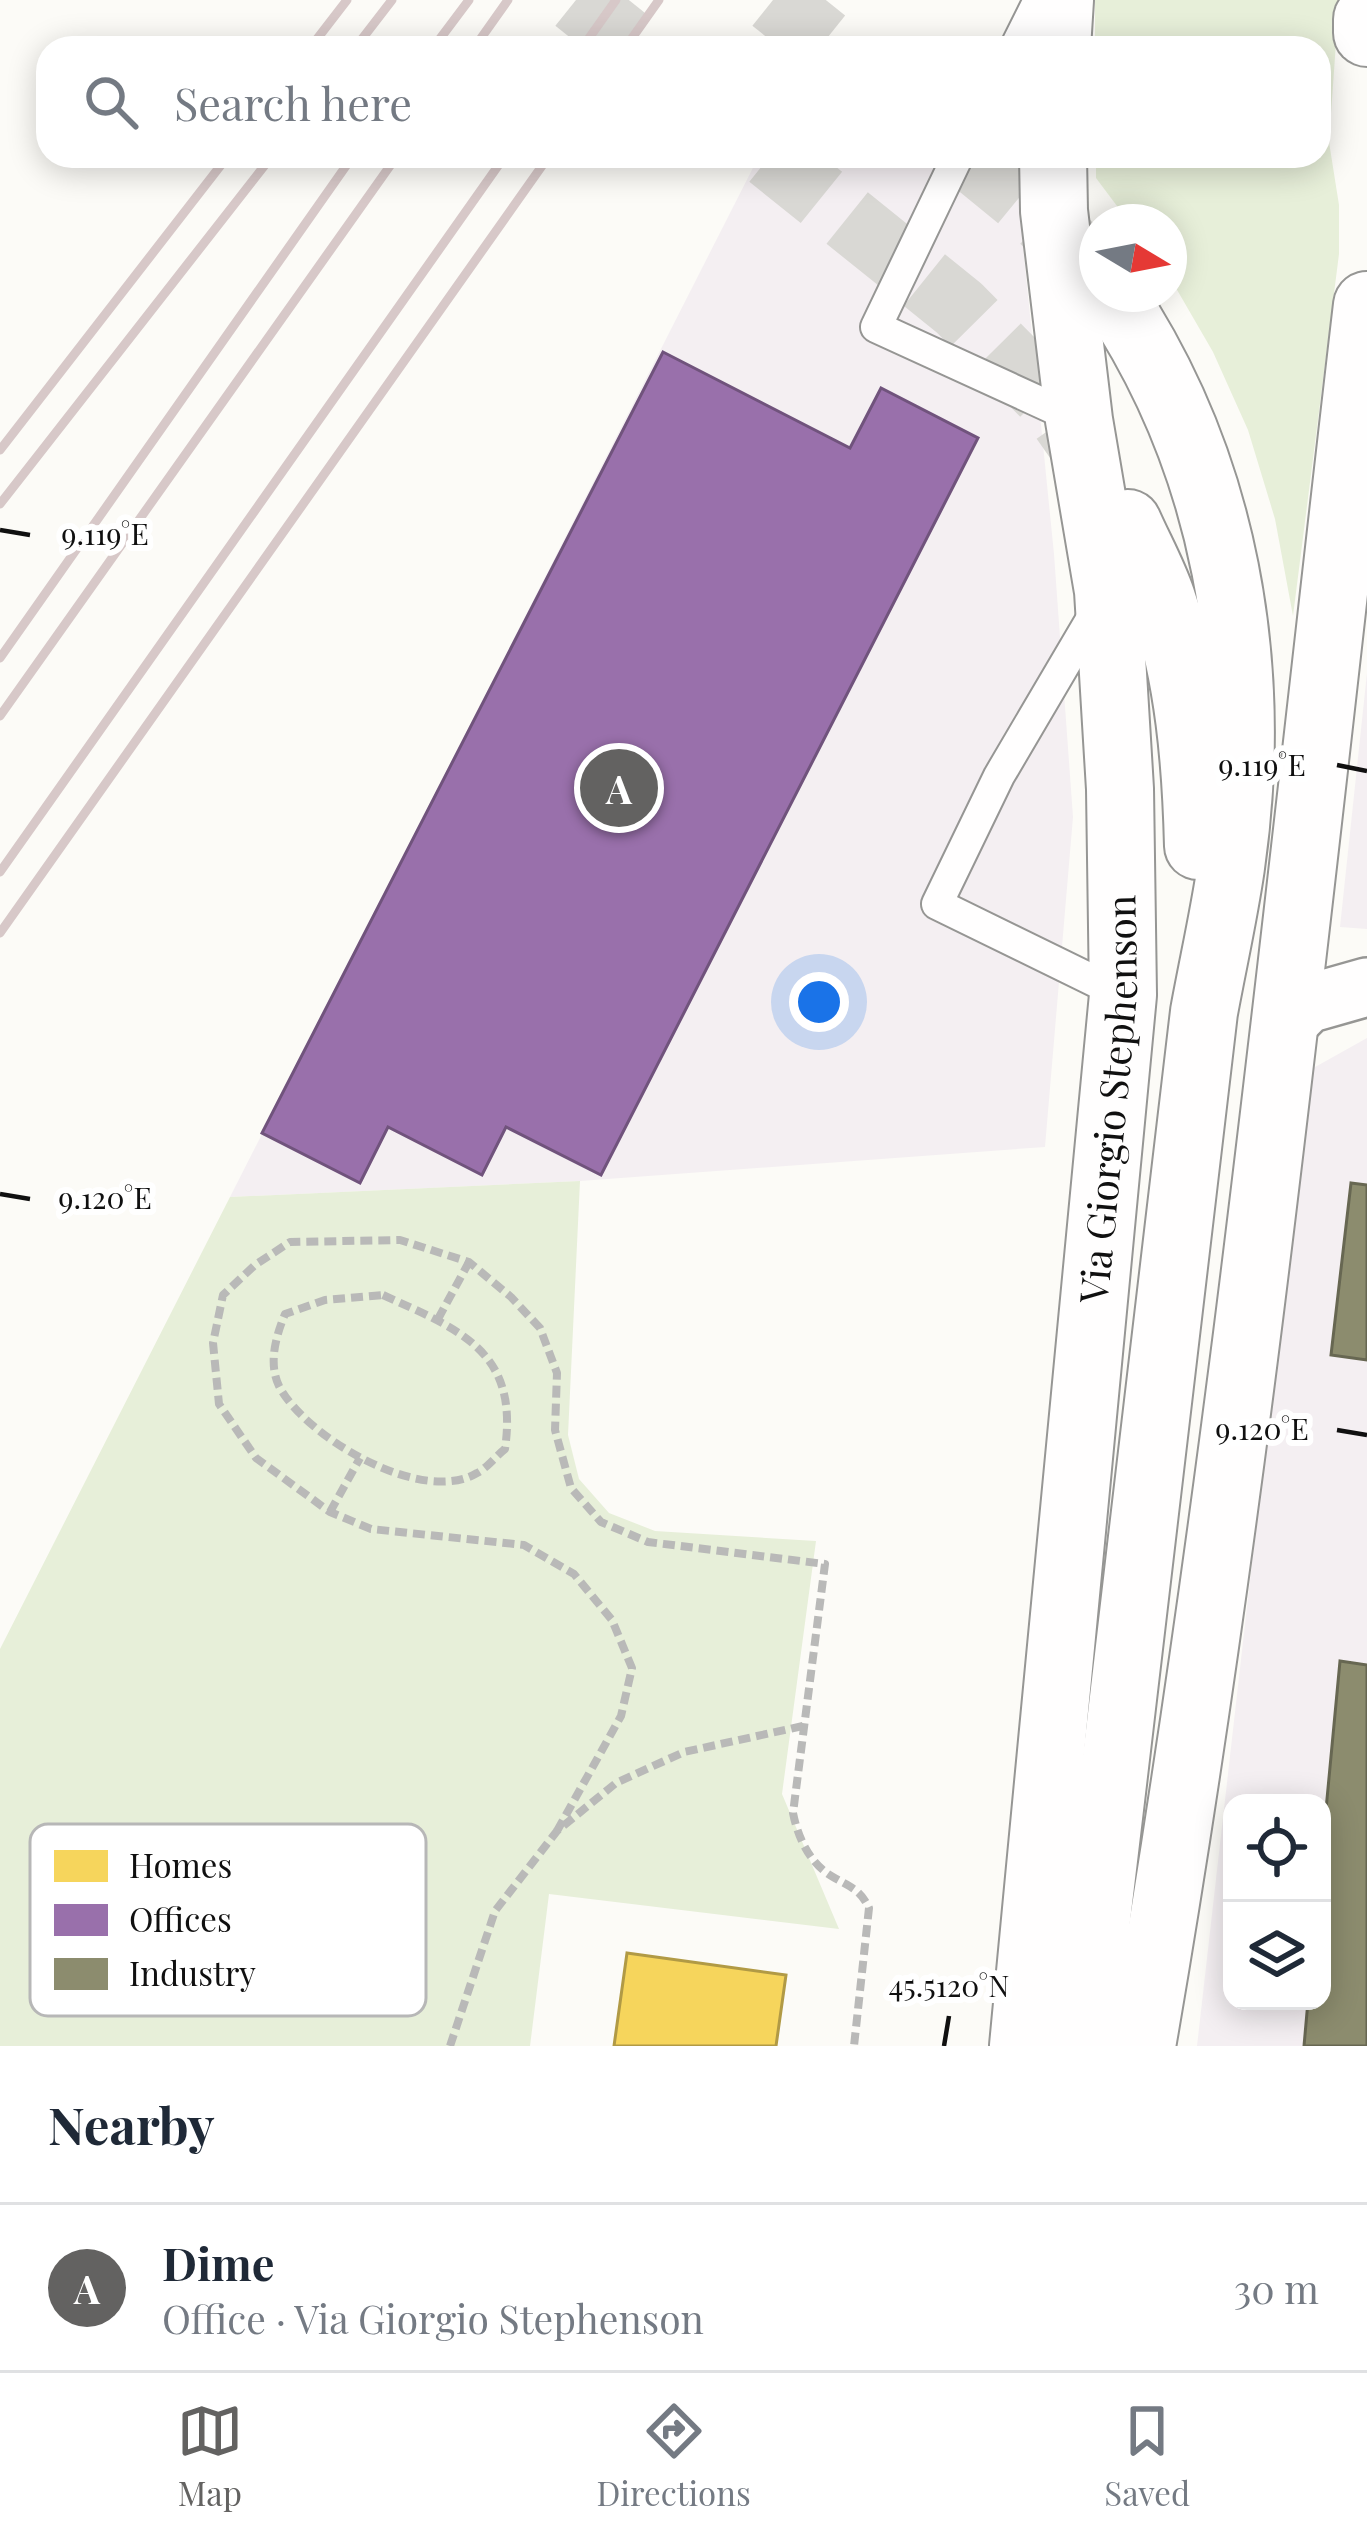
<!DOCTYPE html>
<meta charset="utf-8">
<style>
body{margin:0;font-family:"Playfair Display",serif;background:#f6f6f7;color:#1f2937}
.controls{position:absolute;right:36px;bottom:36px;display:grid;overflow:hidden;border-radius:24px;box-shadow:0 6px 30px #0003}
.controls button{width:108px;height:108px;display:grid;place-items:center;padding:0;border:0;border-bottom:3px solid #e0e1e3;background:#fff;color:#1f2937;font:60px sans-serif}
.compass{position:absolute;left:1079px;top:204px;width:108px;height:108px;border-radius:50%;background:#fff;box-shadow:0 6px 30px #0003;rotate:100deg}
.you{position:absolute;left:819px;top:1002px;width:42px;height:42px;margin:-30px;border:9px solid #fff;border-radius:50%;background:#1a73e8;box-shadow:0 0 0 18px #1a73e833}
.badge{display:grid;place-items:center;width:78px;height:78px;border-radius:50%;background:#636261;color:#fff;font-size:39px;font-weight:700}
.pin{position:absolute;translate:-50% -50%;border:6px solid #fff;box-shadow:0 3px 12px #0006}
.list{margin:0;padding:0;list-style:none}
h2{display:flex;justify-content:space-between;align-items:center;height:156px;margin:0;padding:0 48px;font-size:51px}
h2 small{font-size:39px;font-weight:400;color:#747a83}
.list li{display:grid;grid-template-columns:78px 1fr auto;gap:36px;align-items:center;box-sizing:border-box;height:168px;padding:0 48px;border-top:3px solid #e0e1e3}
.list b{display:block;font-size:45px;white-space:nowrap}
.list p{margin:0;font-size:39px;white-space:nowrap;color:#747a83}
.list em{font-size:39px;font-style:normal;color:#747a83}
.icon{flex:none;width:66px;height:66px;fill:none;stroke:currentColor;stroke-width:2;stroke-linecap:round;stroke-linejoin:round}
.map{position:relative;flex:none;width:1367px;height:2046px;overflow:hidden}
.search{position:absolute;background:#fff;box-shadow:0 6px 30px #0003;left:36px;right:36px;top:36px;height:132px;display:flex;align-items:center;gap:30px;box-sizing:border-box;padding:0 42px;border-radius:36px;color:#747a83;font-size:45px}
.sheet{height:324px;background:#fff}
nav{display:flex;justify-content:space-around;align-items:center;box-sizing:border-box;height:168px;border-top:3px solid #e0e1e3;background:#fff;font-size:33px;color:#747a83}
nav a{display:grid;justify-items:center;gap:6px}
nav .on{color:#636261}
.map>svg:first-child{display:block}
.industrial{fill:#f4eff2;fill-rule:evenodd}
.green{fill:#e7efd9}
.homes{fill:#f6d55c;stroke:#b19a45;stroke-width:3}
.offices{fill:#9970ab;stroke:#70537c;stroke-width:3}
.industry{fill:#8c8c6e;stroke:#676752;stroke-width:3}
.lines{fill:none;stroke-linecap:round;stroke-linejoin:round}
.tertiary-tunnel{stroke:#d9d8d4;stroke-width:66;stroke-dasharray:66 33;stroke-linecap:butt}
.service-casing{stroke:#969694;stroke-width:34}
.minor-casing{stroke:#969694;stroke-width:62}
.tertiary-casing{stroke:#969694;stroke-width:70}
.path{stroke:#b9b9b8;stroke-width:8;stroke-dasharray:12 6;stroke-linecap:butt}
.service{stroke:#fffefe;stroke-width:30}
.minor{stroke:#fffefe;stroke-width:57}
.tertiary{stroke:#fffefe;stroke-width:66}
.rail{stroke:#d7c8c8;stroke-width:9}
.ticks{fill:none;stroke:#101010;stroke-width:4.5}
.labels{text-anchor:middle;stroke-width:12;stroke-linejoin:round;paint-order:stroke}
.street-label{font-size:39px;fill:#101010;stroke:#fff}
.key{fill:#fff;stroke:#b7b7b7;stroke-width:3}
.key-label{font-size:33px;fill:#101010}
.ticks-label{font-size:30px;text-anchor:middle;fill:#101010;stroke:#fff;stroke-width:12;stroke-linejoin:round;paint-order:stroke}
</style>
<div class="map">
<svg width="1367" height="2046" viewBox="0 0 1367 2046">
<rect width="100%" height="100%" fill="#fcfbf7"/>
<g class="industrial">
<path d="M 759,156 L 1014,156 L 1054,554 L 1073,817 L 1045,1147 L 580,1181 L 230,1197 Z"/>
<path d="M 1367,673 L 1367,929 L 1340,927 Z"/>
<path d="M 1367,1038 L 1367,2046 L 1197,2046 L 1308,1071 ZM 1232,1803 L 1322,1803 L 1322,2001 L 1232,2001 Z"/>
</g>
<g class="green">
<path d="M 1095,0 L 1339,0 L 1329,142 L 1339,205 L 1339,254 L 1293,616 L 1275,519 L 1248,430 L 1213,352 L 1169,276 L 1169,222 L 1129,222 L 1096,178 L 1096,156 L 1319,156 L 1319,48 L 1095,48 Z"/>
<path d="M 580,1181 L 568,1435 L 579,1479 L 609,1513 L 655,1531 L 816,1541 L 782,1794 L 839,1929 L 549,1894 L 530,2046 L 0,2046 L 0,1649 L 230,1197 Z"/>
</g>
<path class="homes" d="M 627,1953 L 786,1975 L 776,2046 L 614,2046 Z"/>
<path class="offices" d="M 663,352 L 850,448 L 881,388 L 978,438 L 601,1175 L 506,1127 L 482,1175 L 388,1127 L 360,1183 L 262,1133 Z"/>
<g class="industry">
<path d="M 1351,1183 L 1367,1185 L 1367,1360 L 1331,1355 Z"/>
<path d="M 1340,1661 L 1367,1665 L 1367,2046 L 1304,2046 L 1308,2001 L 1322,2001 L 1322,1852 Z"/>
</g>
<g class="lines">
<g class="tertiary-tunnel">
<path d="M 576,0 L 636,48"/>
<path d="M 773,0 L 833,48"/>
<path d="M 770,156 L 959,308 L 1049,399 L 1089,456"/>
<path d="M 968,156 L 1029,206 L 1086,262"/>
</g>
<defs>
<g id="service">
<path d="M 1015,48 L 1039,0"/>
<path d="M 958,156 L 876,327 L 1079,420"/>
<path d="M 1099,606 L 999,776 L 937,904 L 1123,995"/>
</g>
<path id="minor" d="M 1283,1028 L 1307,1004 L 1367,987"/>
<g id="tertiary">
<path d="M 1367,19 L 1367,33"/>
<path d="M 1057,48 L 1060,0"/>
<path d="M 1128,523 C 1139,548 1153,573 1162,599 C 1189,678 1196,764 1198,846"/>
<path id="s1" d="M 1023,2046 L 1123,995 L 1120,789 L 1108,591 L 1079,420 L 1054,211 L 1053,156"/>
<path d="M 1082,2046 L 1204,1012 C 1213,963 1224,915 1231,867 C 1260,666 1226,464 1112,294"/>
<path d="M 1142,2046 C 1242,1470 1299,886 1367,305"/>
</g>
</defs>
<use href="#service" class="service-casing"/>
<use href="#minor" class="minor-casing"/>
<use href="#tertiary" class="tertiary-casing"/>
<g class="path">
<path d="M 383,1295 C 460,1330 519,1351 505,1449 C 496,1456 487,1468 477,1473 C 422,1506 305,1437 279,1386 C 268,1363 276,1336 285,1314 L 325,1300 Z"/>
<path d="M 438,1319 L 469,1262"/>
<path d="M 330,1512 L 360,1458"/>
<path d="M 557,1831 L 621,1716 L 632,1668 L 612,1620 L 574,1574 L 524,1545 L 371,1529 L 330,1512 L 256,1458 L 219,1404 L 213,1343 L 223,1295 L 255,1265 L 290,1242 L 400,1240 L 469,1262 L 511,1297 L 540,1328 L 557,1373 L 555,1430 L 571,1488 L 601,1522 L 648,1542 L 825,1564 L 793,1813 C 798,1838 810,1864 833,1877 C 850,1887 860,1889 869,1908 L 854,2046"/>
<path d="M 450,2046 L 495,1911 L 557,1831 L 616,1783 L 684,1752 L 803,1726"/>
</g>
<use href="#service" class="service"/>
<use href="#minor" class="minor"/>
<use href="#tertiary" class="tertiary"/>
<g class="rail">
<path d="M 310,48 L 347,0"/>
<path d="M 355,48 L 392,0"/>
<path d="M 433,48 L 469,0"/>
<path d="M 474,48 L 508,0"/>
<path d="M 582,48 L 616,0"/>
<path d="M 625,48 L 659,0"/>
<path d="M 0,450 L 228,156"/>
<path d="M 0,504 L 272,156"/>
<path d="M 0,658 L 353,156"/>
<path d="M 0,716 L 397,156"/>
<path d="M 0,872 L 505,156"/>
<path d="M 0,933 L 549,156"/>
</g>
</g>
<path class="ticks" d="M 0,530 L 30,535M 1337,765 L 1367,771M 0,1194 L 30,1199M 1337,1430 L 1367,1435M 944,2046 L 949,2016"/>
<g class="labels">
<g class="street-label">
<text dy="14" stroke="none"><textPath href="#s1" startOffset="951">Via Giorgio Stephenson</textPath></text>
</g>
</g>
<rect x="30" y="1824" width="396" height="192" rx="18" class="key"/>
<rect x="54" y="1850" width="54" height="32" fill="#f6d55c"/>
<rect x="54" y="1904" width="54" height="32" fill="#9970ab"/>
<rect x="54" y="1958" width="54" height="32" fill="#8c8c6e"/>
<g class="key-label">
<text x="129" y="1878">Homes</text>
<text x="129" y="1932">Offices</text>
<text x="129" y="1986">Industry</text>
</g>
<g class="ticks-label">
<text x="105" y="545">9.119°E</text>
<text x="1262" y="776">9.119°E</text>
<text x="105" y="1209">9.120°E</text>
<text x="1262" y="1440">9.120°E</text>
<text x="949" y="1997">45.5120°N</text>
</g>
</svg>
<div class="controls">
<button><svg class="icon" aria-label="locate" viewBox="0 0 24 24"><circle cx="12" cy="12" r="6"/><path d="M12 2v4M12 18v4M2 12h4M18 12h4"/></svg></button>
<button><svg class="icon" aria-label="layers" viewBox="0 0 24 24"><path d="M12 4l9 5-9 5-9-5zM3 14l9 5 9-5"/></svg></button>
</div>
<svg class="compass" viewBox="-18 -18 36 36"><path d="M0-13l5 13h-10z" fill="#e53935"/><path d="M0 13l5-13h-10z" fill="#747a83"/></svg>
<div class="you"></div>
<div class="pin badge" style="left:619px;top:788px">A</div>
<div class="search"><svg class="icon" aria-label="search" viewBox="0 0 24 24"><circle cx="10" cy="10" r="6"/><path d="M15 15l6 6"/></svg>Search here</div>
</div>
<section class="sheet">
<h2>Nearby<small></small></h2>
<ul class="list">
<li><span class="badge">A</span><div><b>Dime</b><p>Office · Via Giorgio Stephenson</p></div><em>30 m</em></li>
</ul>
</section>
<nav>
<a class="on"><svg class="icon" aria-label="map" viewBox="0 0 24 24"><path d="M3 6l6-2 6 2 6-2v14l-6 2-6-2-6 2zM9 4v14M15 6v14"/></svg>Map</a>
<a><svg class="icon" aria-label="directions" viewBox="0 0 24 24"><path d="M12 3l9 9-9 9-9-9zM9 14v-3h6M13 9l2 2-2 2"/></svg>Directions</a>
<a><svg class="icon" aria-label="saved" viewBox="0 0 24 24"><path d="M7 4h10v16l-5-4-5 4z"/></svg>Saved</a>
</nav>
